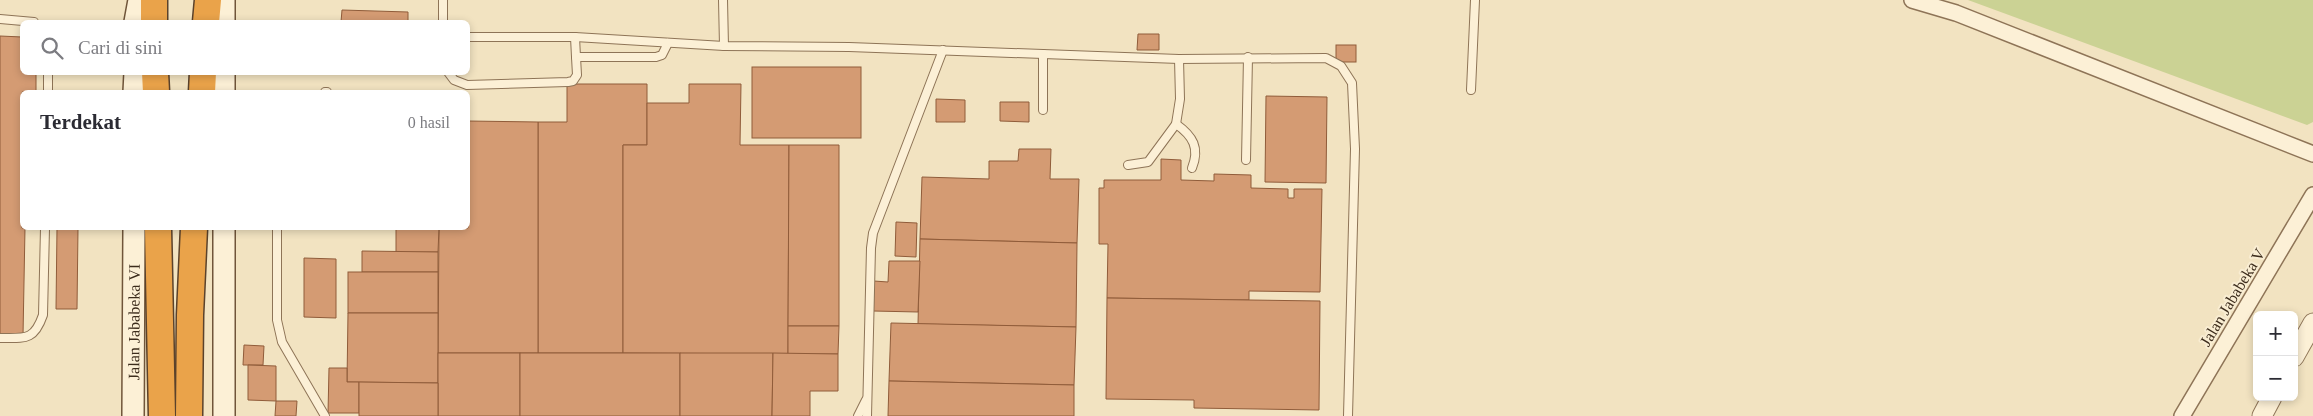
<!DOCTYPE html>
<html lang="id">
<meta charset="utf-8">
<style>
body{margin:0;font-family:Georgia,serif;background:#f7f7f7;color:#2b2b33}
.controls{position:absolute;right:15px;bottom:15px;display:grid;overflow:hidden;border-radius:8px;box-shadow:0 2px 8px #0003}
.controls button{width:45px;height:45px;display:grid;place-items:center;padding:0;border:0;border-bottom:1px solid #e1e1e2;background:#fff;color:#2b2b33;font:25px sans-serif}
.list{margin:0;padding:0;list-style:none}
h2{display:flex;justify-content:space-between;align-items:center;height:65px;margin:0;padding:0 20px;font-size:21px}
h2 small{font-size:16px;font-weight:400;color:#7c7c81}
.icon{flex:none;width:28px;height:28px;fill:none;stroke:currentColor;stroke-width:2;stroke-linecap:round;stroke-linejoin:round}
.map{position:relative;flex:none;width:2313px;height:416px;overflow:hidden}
.search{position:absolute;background:#fff;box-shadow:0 2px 8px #0003;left:20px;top:20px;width:450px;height:55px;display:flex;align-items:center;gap:12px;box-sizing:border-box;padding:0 18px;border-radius:8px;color:#7c7c81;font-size:19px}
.panel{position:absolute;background:#fff;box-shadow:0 2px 8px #0003;left:20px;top:90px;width:450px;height:140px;border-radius:8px}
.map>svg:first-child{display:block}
.green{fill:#cbd294}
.building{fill:#d49b73;stroke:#905c3a}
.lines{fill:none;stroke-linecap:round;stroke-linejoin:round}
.service-casing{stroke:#8e7457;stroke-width:10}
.minor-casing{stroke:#8e7457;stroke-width:18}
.tertiary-casing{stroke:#8e7457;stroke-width:21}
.secondary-casing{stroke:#70553a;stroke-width:24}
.motorway-casing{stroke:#5b422b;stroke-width:29}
.service{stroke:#fcf0d6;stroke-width:8}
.minor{stroke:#fcf0d6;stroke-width:15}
.tertiary{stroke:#fcf0d6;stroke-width:19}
.secondary{stroke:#fcf0d6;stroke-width:21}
.motorway{stroke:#eaa34a;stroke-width:26}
.labels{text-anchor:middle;stroke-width:4;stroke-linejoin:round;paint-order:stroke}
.street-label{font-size:16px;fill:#3c2c1c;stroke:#f9edd2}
</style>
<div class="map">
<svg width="2313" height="416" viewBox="0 0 2313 416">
<rect width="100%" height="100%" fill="#f2e3c1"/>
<path class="green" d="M 1968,0 L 2313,0 L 2313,122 L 2307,125 Z"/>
<g class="building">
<path d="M 342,10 L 408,12 L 408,22 L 341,22 Z"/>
<path d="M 1138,34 L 1159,34 L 1159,50 L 1137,50 Z"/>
<path d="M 0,36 L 22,37 L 22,72 L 36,72 L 36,92 L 22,92 L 22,228 L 25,228 L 23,336 L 0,336 Z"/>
<rect x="1336" y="45" width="20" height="17"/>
<rect x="752" y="67" width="109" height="71"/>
<path d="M 567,84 L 647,84 L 647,145 L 623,145 L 623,353 L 538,353 L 538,122 L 567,122 Z"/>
<path d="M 689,84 L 741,84 L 740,145 L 789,145 L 788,354 L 623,353 L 623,145 L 647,145 L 647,103 L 689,103 Z"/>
<path d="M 1266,96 L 1327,97 L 1326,183 L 1265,182 Z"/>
<path d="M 936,99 L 965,100 L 965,122 L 936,122 Z"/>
<path d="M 1000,102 L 1029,102 L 1029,122 L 1000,121 Z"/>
<path d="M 468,121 L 538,122 L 538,353 L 438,353 L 439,228 L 468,228 Z"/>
<path d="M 789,145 L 839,145 L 839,326 L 788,326 Z"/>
<path d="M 1019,149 L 1051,149 L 1050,179 L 1079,179 L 1077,243 L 920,239 L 922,177 L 989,179 L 989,161 L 1018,161 Z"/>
<path d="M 1161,159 L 1181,160 L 1181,180 L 1214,181 L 1214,174 L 1251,175 L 1251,188 L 1288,189 L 1288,198 L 1294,198 L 1294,189 L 1322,189 L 1320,292 L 1249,291 L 1249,300 L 1107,298 L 1108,244 L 1099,244 L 1099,188 L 1104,188 L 1104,180 L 1161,180 Z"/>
<path d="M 896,222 L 917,223 L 916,257 L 895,256 Z"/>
<path d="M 57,228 L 78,228 L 77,309 L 56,309 Z"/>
<path d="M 396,228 L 439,228 L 438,252 L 396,252 Z"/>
<path d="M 920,239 L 1077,243 L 1076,327 L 918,324 Z"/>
<path d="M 362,251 L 438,252 L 438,272 L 362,272 Z"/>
<path d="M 304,258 L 336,259 L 336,318 L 304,317 Z"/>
<path d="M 889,261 L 920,261 L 918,312 L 873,311 L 874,281 L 888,282 Z"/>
<rect x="348" y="272" width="90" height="41"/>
<path d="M 1107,298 L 1320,301 L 1319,410 L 1194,408 L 1194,400 L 1106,399 Z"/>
<path d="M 348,313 L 438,313 L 438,383 L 347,382 Z"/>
<path d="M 891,323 L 1076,327 L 1074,385 L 889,381 Z"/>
<path d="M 788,326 L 839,326 L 838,354 L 788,354 Z"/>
<path d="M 244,345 L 264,346 L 263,365 L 243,365 Z"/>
<rect x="438" y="353" width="82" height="63"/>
<rect x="520" y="353" width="160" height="63"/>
<path d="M 680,353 L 773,353 L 772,416 L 680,416 Z"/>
<path d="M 773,353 L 838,354 L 838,391 L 810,391 L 810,416 L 772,416 Z"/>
<path d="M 248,365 L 276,366 L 276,401 L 248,400 Z"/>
<path d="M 329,368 L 347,368 L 347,382 L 359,382 L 359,413 L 328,413 Z"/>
<path d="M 889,381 L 1074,385 L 1074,416 L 888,416 Z"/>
<path d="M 359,382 L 438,383 L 438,416 L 359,416 Z"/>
<path d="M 276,401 L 297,401 L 296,416 L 275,416 Z"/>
</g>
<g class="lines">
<defs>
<g id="service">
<path d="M 443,0 L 443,22"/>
<path d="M 723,0 L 724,46 L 849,47 L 1179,59 L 1326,58 L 1341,66 L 1352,83 L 1355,149 L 1348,416"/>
<path d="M 0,19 L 34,22"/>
<path d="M 468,37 L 575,37 L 724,46"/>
<path d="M 575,37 L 576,57"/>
<path d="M 1043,54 L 1043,110"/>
<path d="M 448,72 L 454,80 L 467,85 L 568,82 L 573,81 L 577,75 L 576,57 L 656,57 L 662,55 L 668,43"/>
<path d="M 1471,90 L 1475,0"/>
<path d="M 48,92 L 48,72"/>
<path d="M 325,92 L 327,92"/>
<path d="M 1176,124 C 1193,136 1200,148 1192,168"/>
<path d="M 1246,160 L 1248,57"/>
<path d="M 1128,165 L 1148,162 L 1176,124 L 1180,99 L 1179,59"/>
<path d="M 277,228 L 277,320 L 282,342 L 325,416"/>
<path d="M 0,338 C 25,338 34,341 43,315 L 45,228"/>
<path d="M 858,416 L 866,400"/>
<path d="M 867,416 L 871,248 L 873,233 L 943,50"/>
</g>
<g id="minor">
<path d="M 1912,0 L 1956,13 L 2313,154"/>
<path d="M 2182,416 L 2313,195"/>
</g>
<g id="tertiary">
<path d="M 2294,357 L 2313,323"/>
<path d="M 2262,416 L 2272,397"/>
</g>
<g id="secondary">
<path d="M 135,22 L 139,0"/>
<path d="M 224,22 L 224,0"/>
<path d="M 134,92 L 135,72"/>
<path d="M 224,92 L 224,72"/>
<path id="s1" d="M 133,416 L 134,228"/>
<path d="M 224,416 L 224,228"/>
</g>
<g id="motorway">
<path d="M 154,0 L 154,22"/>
<path d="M 206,22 L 208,0"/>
<path d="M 155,72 L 156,92"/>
<path d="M 202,92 L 203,72"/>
<path d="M 158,228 L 162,416"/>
<path d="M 189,416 L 190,315 L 194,228"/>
</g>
</defs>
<use href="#service" class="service-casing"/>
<use href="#minor" class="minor-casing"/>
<use href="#tertiary" class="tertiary-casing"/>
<use href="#secondary" class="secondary-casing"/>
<use href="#motorway" class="motorway-casing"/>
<use href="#service" class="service"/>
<use href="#minor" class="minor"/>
<use href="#tertiary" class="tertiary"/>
<use href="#secondary" class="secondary"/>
<use href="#motorway" class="motorway"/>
</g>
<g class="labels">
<g class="street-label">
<text transform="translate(2232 297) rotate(-59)" y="6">Jalan Jababeka V</text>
<text dy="6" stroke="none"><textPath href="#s1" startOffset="94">Jalan Jababeka VI</textPath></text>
</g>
</g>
</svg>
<div class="controls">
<button>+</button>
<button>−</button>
</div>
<div class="search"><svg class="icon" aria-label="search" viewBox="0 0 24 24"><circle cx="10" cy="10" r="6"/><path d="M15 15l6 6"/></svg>Cari di sini</div>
<section class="panel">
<h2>Terdekat<small>0 hasil</small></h2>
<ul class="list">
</ul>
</section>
</div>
